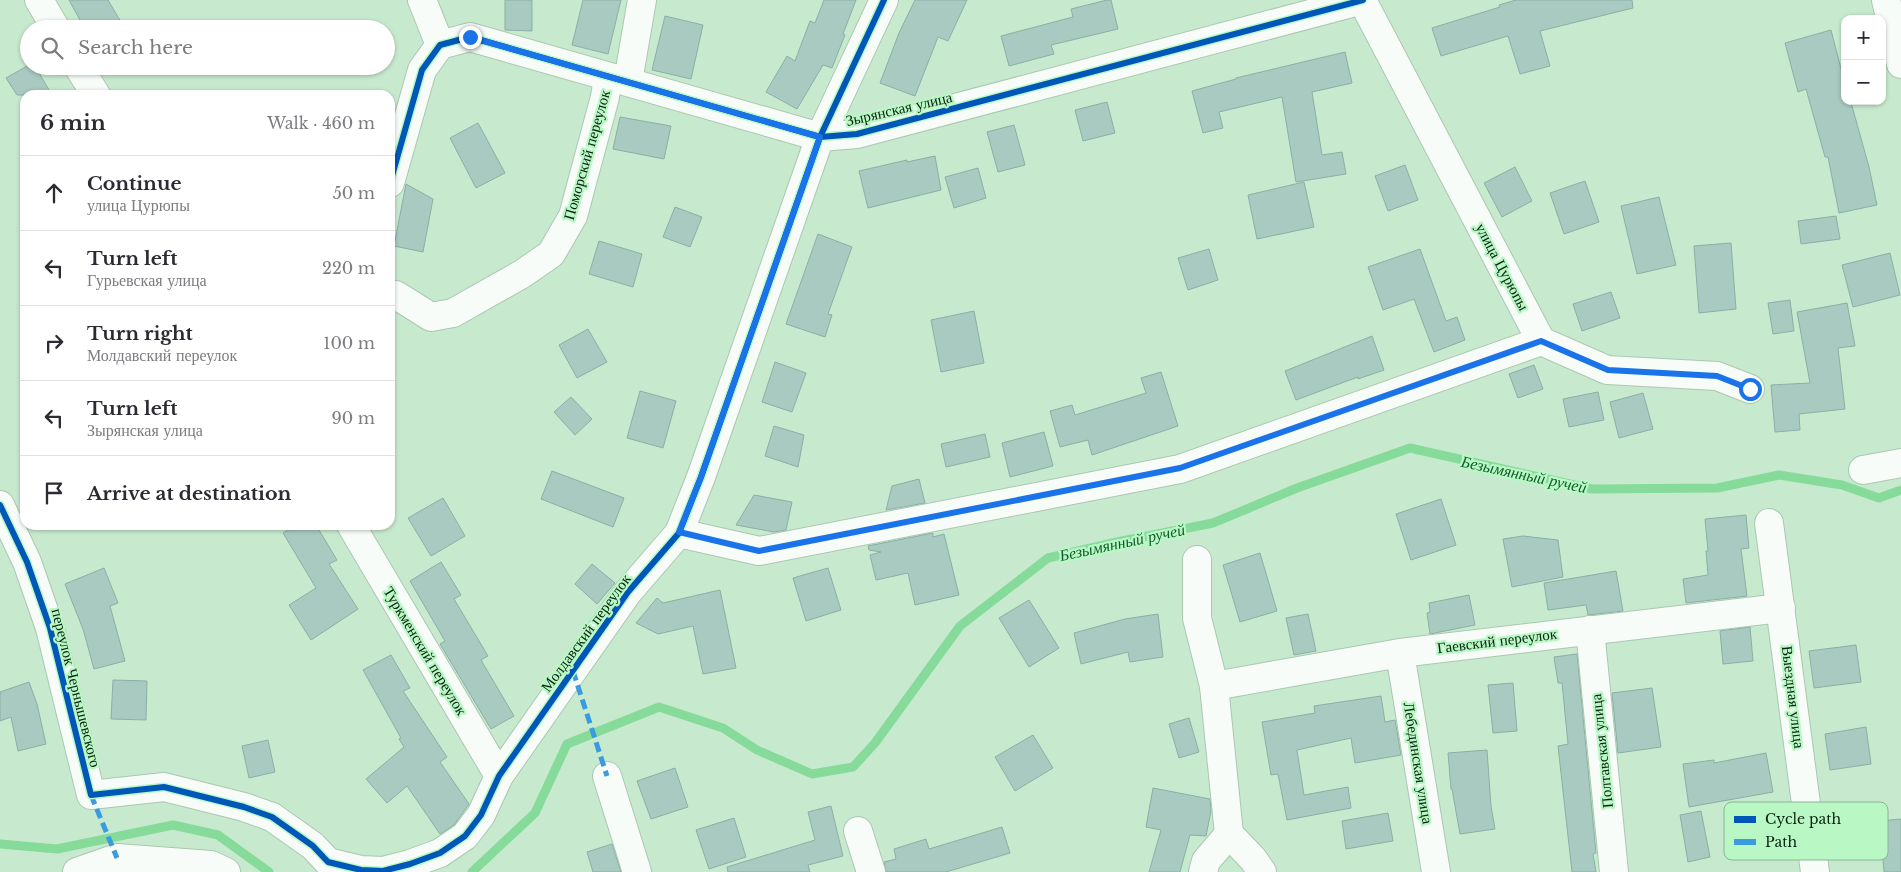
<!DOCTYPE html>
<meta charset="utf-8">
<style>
body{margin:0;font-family:"Libre Baskerville",serif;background:#f7f7f7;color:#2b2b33}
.controls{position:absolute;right:15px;top:15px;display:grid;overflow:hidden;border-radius:10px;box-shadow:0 1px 4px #0004}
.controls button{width:45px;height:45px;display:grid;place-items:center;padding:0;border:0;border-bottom:1px solid #e1e1e2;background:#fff;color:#2b2b33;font:25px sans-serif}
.stop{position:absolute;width:15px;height:15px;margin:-11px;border:4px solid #1a73e8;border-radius:50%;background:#fff}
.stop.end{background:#1a73e8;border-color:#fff;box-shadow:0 1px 5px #0008}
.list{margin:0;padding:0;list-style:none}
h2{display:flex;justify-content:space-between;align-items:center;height:65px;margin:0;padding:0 20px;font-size:21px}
h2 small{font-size:16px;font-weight:400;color:#7c7c81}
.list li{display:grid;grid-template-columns:32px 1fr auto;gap:15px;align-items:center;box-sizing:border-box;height:75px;padding:0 20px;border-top:1px solid #e1e1e2}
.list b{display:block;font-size:19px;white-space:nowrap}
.list p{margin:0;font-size:16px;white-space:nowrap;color:#7c7c81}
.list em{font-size:16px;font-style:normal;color:#7c7c81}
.icon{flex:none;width:28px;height:28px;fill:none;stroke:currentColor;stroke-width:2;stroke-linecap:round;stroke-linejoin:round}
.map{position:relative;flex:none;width:1901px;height:872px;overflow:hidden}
.search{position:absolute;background:#fff;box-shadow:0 1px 4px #0004;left:20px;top:20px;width:375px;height:55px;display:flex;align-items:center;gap:12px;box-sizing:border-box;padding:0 18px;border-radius:28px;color:#7c7c81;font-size:19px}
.panel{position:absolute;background:#fff;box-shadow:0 1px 4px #0004;left:20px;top:90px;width:375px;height:440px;border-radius:15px}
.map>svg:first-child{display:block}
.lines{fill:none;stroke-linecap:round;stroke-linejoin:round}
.stream{stroke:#86db9b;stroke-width:9}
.building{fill:#a8cac1;stroke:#8bafa5}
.minor-casing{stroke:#acc7b1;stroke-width:30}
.minor{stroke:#f7fcf8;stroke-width:28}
.quiet{stroke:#3a9cde;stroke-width:5;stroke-dasharray:10 5;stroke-linecap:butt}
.cycleway-casing{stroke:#b9f8c5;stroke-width:9}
.cycleway{stroke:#0057b8;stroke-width:6}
.route{stroke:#1a73e8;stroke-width:6}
.labels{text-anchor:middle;stroke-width:4.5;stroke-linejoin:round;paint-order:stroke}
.street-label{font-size:15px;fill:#08220f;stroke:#b9f8c5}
.water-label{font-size:16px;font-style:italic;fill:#0e5c2b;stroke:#b9f8c5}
.key{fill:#b9f8c5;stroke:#84b88e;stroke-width:1}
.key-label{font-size:14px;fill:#08220f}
</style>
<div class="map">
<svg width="1901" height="872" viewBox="0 0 1901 872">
<rect width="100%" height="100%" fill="#c7eace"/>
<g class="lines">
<g class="stream">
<path d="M 0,844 L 57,849 L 173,825 L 218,835 L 269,872"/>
<path d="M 472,872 L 535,813 L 567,744 L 659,707 L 723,728 L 757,750 L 812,774 L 853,767 L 875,743 L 960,626 L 1048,558 L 1117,542 L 1213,523 L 1297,488 L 1410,448 L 1592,489 L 1717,488 L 1779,475 L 1842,485 L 1879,498 L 1901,490"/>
</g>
</g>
<g class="building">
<path d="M 69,0 L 108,0 L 125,29 L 85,29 Z"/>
<path d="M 505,0 L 532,0 L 532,31 L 505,30 Z"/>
<path d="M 583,0 L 621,0 L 608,54 L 572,45 Z"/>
<path d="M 824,0 L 856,0 L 843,34 L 845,35 L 832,68 L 823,65 L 797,109 L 766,92 L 787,56 L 795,61 L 810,21 L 815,23 Z"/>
<path d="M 915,0 L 967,0 L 948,41 L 938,37 L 915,96 L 880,83 L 899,33 Z"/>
<path d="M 1107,0 L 1111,0 L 1118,29 L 1051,45 L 1054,54 L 1009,66 L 1001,36 L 1073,17 L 1071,9 Z"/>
<path d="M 1516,0 L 1632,0 L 1633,8 L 1540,31 L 1550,66 L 1520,74 L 1508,36 L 1441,56 L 1432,28 L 1500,7 L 1499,5 Z"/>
<path d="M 665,16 L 703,25 L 691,79 L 652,70 Z"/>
<path d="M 1831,30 L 1845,84 L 1845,101 L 1849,101 L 1852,106 L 1869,167 L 1877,205 L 1839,213 L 1828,157 L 1825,157 L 1806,89 L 1798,92 L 1785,43 Z"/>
<path d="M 1345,52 L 1352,83 L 1312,92 L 1322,155 L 1342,152 L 1346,174 L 1296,182 L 1282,97 L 1219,112 L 1223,128 L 1203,133 L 1192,91 L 1236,79 L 1236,78 Z"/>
<path d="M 29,65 L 29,66 L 35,66 L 52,95 L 17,95 L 6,78 Z"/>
<path d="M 1107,102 L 1115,133 L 1083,141 L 1075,110 Z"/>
<path d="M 620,117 L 671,126 L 664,159 L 613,149 Z"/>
<path d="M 478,123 L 505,173 L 476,188 L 450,138 Z"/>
<path d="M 1014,125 L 1025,165 L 998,172 L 987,132 Z"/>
<path d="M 935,156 L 941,190 L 868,208 L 859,171 L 907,160 L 907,162 Z"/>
<path d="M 1405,165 L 1418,200 L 1388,211 L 1375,176 Z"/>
<path d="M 1515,167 L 1532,201 L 1502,217 L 1484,183 Z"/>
<path d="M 978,168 L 986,198 L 954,208 L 945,177 Z"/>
<path d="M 1585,181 L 1599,222 L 1564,234 L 1550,193 Z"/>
<path d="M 1304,182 L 1314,227 L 1257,239 L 1248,195 Z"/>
<path d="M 406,184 L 433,199 L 423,252 L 394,246 Z"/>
<path d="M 1659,197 L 1676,265 L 1637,274 L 1621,206 Z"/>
<path d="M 675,207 L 702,217 L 690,247 L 663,237 Z"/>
<path d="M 1836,216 L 1840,239 L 1801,244 L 1798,221 Z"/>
<path d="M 818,234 L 852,247 L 828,314 L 832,315 L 825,337 L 786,324 Z"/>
<path d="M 599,241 L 642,254 L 633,287 L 589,274 Z"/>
<path d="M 1731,243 L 1736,309 L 1699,313 L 1694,246 Z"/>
<path d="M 1209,249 L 1218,280 L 1188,290 L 1178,258 Z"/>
<path d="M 1420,249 L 1446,321 L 1457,317 L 1465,340 L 1434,352 L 1414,299 L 1383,310 L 1368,267 Z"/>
<path d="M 1890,253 L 1900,295 L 1853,307 L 1842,265 Z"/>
<path d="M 1611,292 L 1620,318 L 1582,331 L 1573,304 Z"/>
<path d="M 1790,300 L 1794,331 L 1773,334 L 1768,303 Z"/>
<path d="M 1847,303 L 1855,346 L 1838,348 L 1845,409 L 1799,414 L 1800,430 L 1775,432 L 1771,385 L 1810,383 L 1797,312 Z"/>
<path d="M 974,311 L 984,363 L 941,372 L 931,320 Z"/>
<path d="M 588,329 L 607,362 L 577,378 L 559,345 Z"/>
<path d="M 1372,336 L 1384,370 L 1358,379 L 1358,377 L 1296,400 L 1285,371 Z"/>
<path d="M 775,362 L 806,373 L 792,412 L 762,402 Z"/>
<path d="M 1534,365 L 1543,389 L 1518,398 L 1509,374 Z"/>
<path d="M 1161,372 L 1178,426 L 1092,455 L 1088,440 L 1060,447 L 1050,411 L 1072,405 L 1075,415 L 1146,393 L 1141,378 Z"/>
<path d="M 640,391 L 676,401 L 663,448 L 627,438 Z"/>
<path d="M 1598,392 L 1604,420 L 1569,427 L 1563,399 Z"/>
<path d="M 1643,393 L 1653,429 L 1619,438 L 1610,402 Z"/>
<path d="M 571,397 L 592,419 L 575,435 L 554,412 Z"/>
<path d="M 774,426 L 804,435 L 798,467 L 765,456 Z"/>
<path d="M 1044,432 L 1053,466 L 1010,477 L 1002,443 Z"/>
<path d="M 985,434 L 990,457 L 946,467 L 941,444 Z"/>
<path d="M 552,471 L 624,498 L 613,527 L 541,499 Z"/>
<path d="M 919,479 L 925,503 L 886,510 L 892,486 Z"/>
<path d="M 754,495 L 792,502 L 786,530 L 774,532 L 736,525 Z"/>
<path d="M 443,498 L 465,536 L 431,556 L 408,518 Z"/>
<path d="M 1441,499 L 1456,545 L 1411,560 L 1396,514 Z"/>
<path d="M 1746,515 L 1749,548 L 1741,549 L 1747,596 L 1686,603 L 1683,579 L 1708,575 L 1706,551 L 1708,551 L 1705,519 Z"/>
<path d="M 297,525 L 316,525 L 337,560 L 329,564 L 358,609 L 311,640 L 289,605 L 316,588 L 283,533 Z"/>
<path d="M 933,533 L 933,537 L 944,534 L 959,595 L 915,605 L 908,573 L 876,580 L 870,555 L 881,552 L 869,550 L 868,546 Z"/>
<path d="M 1523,536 L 1558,540 L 1563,577 L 1512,587 L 1503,539 Z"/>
<path d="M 1260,553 L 1277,611 L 1240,622 L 1223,565 Z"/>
<path d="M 441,562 L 461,595 L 454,599 L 488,656 L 481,660 L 514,716 L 491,729 L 440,644 L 445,641 L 410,581 Z"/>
<path d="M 592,564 L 615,583 L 597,604 L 575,584 Z"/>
<path d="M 104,568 L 118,603 L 110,606 L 125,661 L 94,669 L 83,629 L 65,584 Z"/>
<path d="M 828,568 L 841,610 L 806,621 L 793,578 Z"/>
<path d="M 1616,571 L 1623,611 L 1588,615 L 1586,605 L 1548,610 L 1544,583 Z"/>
<path d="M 720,590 L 736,668 L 703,674 L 693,626 L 658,634 L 636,623 L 657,598 L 663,603 Z"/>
<path d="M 1469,595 L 1475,625 L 1430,634 L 1427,613 L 1430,612 L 1429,603 Z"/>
<path d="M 1029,600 L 1059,648 L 1029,667 L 999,618 Z"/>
<path d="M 1158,614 L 1163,657 L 1130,662 L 1128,652 L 1081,664 L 1074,633 L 1125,619 Z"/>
<path d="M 1308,614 L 1316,651 L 1294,655 L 1286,618 Z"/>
<path d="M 1750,627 L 1753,661 L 1723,664 L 1720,631 Z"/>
<path d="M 1856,645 L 1861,682 L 1814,688 L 1809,651 Z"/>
<path d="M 1577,654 L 1596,853 L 1593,854 L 1596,872 L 1572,872 L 1558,746 L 1568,744 L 1562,683 L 1558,683 L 1554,657 Z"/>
<path d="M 391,655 L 410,688 L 403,691 L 447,757 L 440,762 L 469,804 L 454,825 L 440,834 L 407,786 L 387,803 L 366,779 L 404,747 L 399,739 L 401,738 L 363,670 Z"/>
<path d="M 113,680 L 147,681 L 146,720 L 111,719 Z"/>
<path d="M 29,682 L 37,704 L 46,744 L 18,751 L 11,717 L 0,721 L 0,692 Z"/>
<path d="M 1513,683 L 1517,731 L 1493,733 L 1488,685 Z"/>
<path d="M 1652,688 L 1661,747 L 1618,753 L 1612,693 Z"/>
<path d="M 1381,696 L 1385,722 L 1395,720 L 1401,755 L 1355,763 L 1351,738 L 1297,750 L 1304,795 L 1348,787 L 1351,808 L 1287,820 L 1278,774 L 1271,775 L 1262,722 L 1315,713 L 1314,706 Z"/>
<path d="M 1189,718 L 1199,752 L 1179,758 L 1169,724 Z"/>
<path d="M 1866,727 L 1871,764 L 1830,770 L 1825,734 Z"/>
<path d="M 1033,735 L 1053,768 L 1015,791 L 995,757 Z"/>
<path d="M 268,740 L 275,772 L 249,778 L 242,746 Z"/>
<path d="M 1487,750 L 1491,806 L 1495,829 L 1460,834 L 1452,789 L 1451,789 L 1448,753 Z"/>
<path d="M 1766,753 L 1773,792 L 1689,807 L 1683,764 L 1714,760 L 1714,763 Z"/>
<path d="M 675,768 L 688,807 L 651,819 L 637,781 Z"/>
<path d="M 1153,788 L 1210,799 L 1211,811 L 1206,836 L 1190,835 L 1180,872 L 1149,872 L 1161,830 L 1146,827 Z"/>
<path d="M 831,806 L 843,856 L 808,865 L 810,872 L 728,872 L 727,867 L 815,840 L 808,812 Z"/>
<path d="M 1701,811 L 1710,857 L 1688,862 L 1680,815 Z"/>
<path d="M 1388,813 L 1393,841 L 1346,849 L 1342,821 Z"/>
<path d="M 734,818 L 746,857 L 709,869 L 696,830 Z"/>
<path d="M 1901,819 L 1901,872 L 1884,872 L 1880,821 Z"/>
<path d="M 1002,827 L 1010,853 L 946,872 L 886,872 L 884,862 L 896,859 L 894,849 L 926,839 L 929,849 Z"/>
<path d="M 612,844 L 621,872 L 593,872 L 587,852 Z"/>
</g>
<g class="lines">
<defs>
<g id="minor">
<path d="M 39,0 L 56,29"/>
<path d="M 422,0 L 440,45"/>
<path d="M 1362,0 L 1541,341 L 1607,370 L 1717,376 L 1750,389"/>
<path d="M 1886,0 L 1901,64"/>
<path d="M 78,66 L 96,95"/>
<path d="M 628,81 L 642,0"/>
<path d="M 390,183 L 422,70 L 440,45 L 470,37 L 820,137 L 857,134 L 1363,0"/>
<path d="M 390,297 L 396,295 L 431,317 L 453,313 L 522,274 L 551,254 L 573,216 L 605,97 L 608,77"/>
<path d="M 1863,470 L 1901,463"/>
<path d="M 0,505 L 27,562 L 50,628 L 91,795 L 164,787 L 244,807 L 272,817 L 313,846 L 328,862 L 361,870 L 383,871 L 410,864 L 440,853 L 465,836 L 481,815 L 499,776 L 628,592 L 679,533 L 701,477 L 820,137 L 884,0"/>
<path d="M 1769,523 L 1815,872"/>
<path d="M 351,525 L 499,776"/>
<path d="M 679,533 L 759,551 L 1180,469 L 1541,341"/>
<path d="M 1197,560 L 1197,618 L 1214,686 L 1229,834 L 1253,859 L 1262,872"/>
<path d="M 1590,630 L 1614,872"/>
<path d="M 1400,653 L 1436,872"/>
<path d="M 1214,686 L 1400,653 L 1781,608"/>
<path d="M 607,776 L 637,872"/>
<path d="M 858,831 L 871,872"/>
<path d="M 77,872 L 117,858 L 211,865 L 226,872"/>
<path d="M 1203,872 L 1206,861 L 1229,834"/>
</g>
</defs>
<use href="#minor" class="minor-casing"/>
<use href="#minor" class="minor"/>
<g class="quiet">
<path d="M 573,671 L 607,776"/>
<path d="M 91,795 L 117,858"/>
</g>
<defs>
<g id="cycleway">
<path d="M 390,183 L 422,70 L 440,45 L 470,37 L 820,137 L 857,134 L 1363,0"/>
<path d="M 0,505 L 27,562 L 50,628 L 91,795 L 164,787 L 244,807 L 272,817 L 313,846 L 328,862 L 361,870 L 383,871 L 410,864 L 440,853 L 465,836 L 481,815 L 499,776 L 628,592 L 679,533 L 701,477 L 820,137 L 884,0"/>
</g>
</defs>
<use href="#cycleway" class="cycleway-casing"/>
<use href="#cycleway" class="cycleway"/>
</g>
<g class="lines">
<path class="route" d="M 470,37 L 820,137 L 701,477 L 679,532 L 759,551 L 1180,468 L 1541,341 L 1608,370 L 1717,376 L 1750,389"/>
</g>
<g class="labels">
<g class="street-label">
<text transform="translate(899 109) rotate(-13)" y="5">Зырянская улица</text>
<text transform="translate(587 155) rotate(-74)" y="5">Поморский переулок</text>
<text transform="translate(1502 267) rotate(62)" y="5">улица Цурюпы</text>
<text transform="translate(586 633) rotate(-54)" y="5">Молдавский переулок</text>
<text transform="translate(1497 641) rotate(-7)" y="5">Гаевский переулок</text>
<text transform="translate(425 651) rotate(59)" y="5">Туркменский переулок</text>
<text transform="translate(76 688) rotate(76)" y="5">переулок Чернышевского</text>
<text transform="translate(1793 697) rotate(83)" y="5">Выездная улица</text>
<text transform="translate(1602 751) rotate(-96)" y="5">Полтавская улица</text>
<text transform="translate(1418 763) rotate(81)" y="5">Лебединская улица</text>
</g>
<g class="water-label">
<text transform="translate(1524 474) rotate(12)" y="6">Безымянный ручей</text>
<text transform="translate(1122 542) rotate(-12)" y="6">Безымянный ручей</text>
</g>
</g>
<rect x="1724" y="802" width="164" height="58" rx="8" class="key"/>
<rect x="1734" y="816" width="22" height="7" fill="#0057b8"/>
<rect x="1734" y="839" width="22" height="6" fill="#3a9cde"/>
<g class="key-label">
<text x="1765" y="824">Cycle path</text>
<text x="1765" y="847">Path</text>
</g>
</svg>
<div class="controls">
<button>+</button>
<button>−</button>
</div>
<div class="stop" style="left:1750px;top:389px"></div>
<div class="stop end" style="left:470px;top:37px"></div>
<div class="search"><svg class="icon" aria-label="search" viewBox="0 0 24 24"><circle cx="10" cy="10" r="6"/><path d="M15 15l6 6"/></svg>Search here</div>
<section class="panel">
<h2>6 min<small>Walk · 460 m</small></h2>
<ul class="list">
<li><svg class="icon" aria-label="ahead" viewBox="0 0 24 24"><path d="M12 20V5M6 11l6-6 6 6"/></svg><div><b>Continue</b><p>улица Цурюпы</p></div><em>50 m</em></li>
<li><svg class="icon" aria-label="left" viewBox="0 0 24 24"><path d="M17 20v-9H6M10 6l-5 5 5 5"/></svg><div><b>Turn left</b><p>Гурьевская улица</p></div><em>220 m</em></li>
<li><svg class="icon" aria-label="right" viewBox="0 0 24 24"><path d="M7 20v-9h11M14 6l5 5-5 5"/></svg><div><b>Turn right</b><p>Молдавский переулок</p></div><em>100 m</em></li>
<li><svg class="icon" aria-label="left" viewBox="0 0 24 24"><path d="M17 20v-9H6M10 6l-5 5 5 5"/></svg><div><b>Turn left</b><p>Зырянская улица</p></div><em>90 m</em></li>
<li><svg class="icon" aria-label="arrive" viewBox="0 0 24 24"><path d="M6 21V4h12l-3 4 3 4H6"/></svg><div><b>Arrive at destination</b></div></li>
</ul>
</section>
</div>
